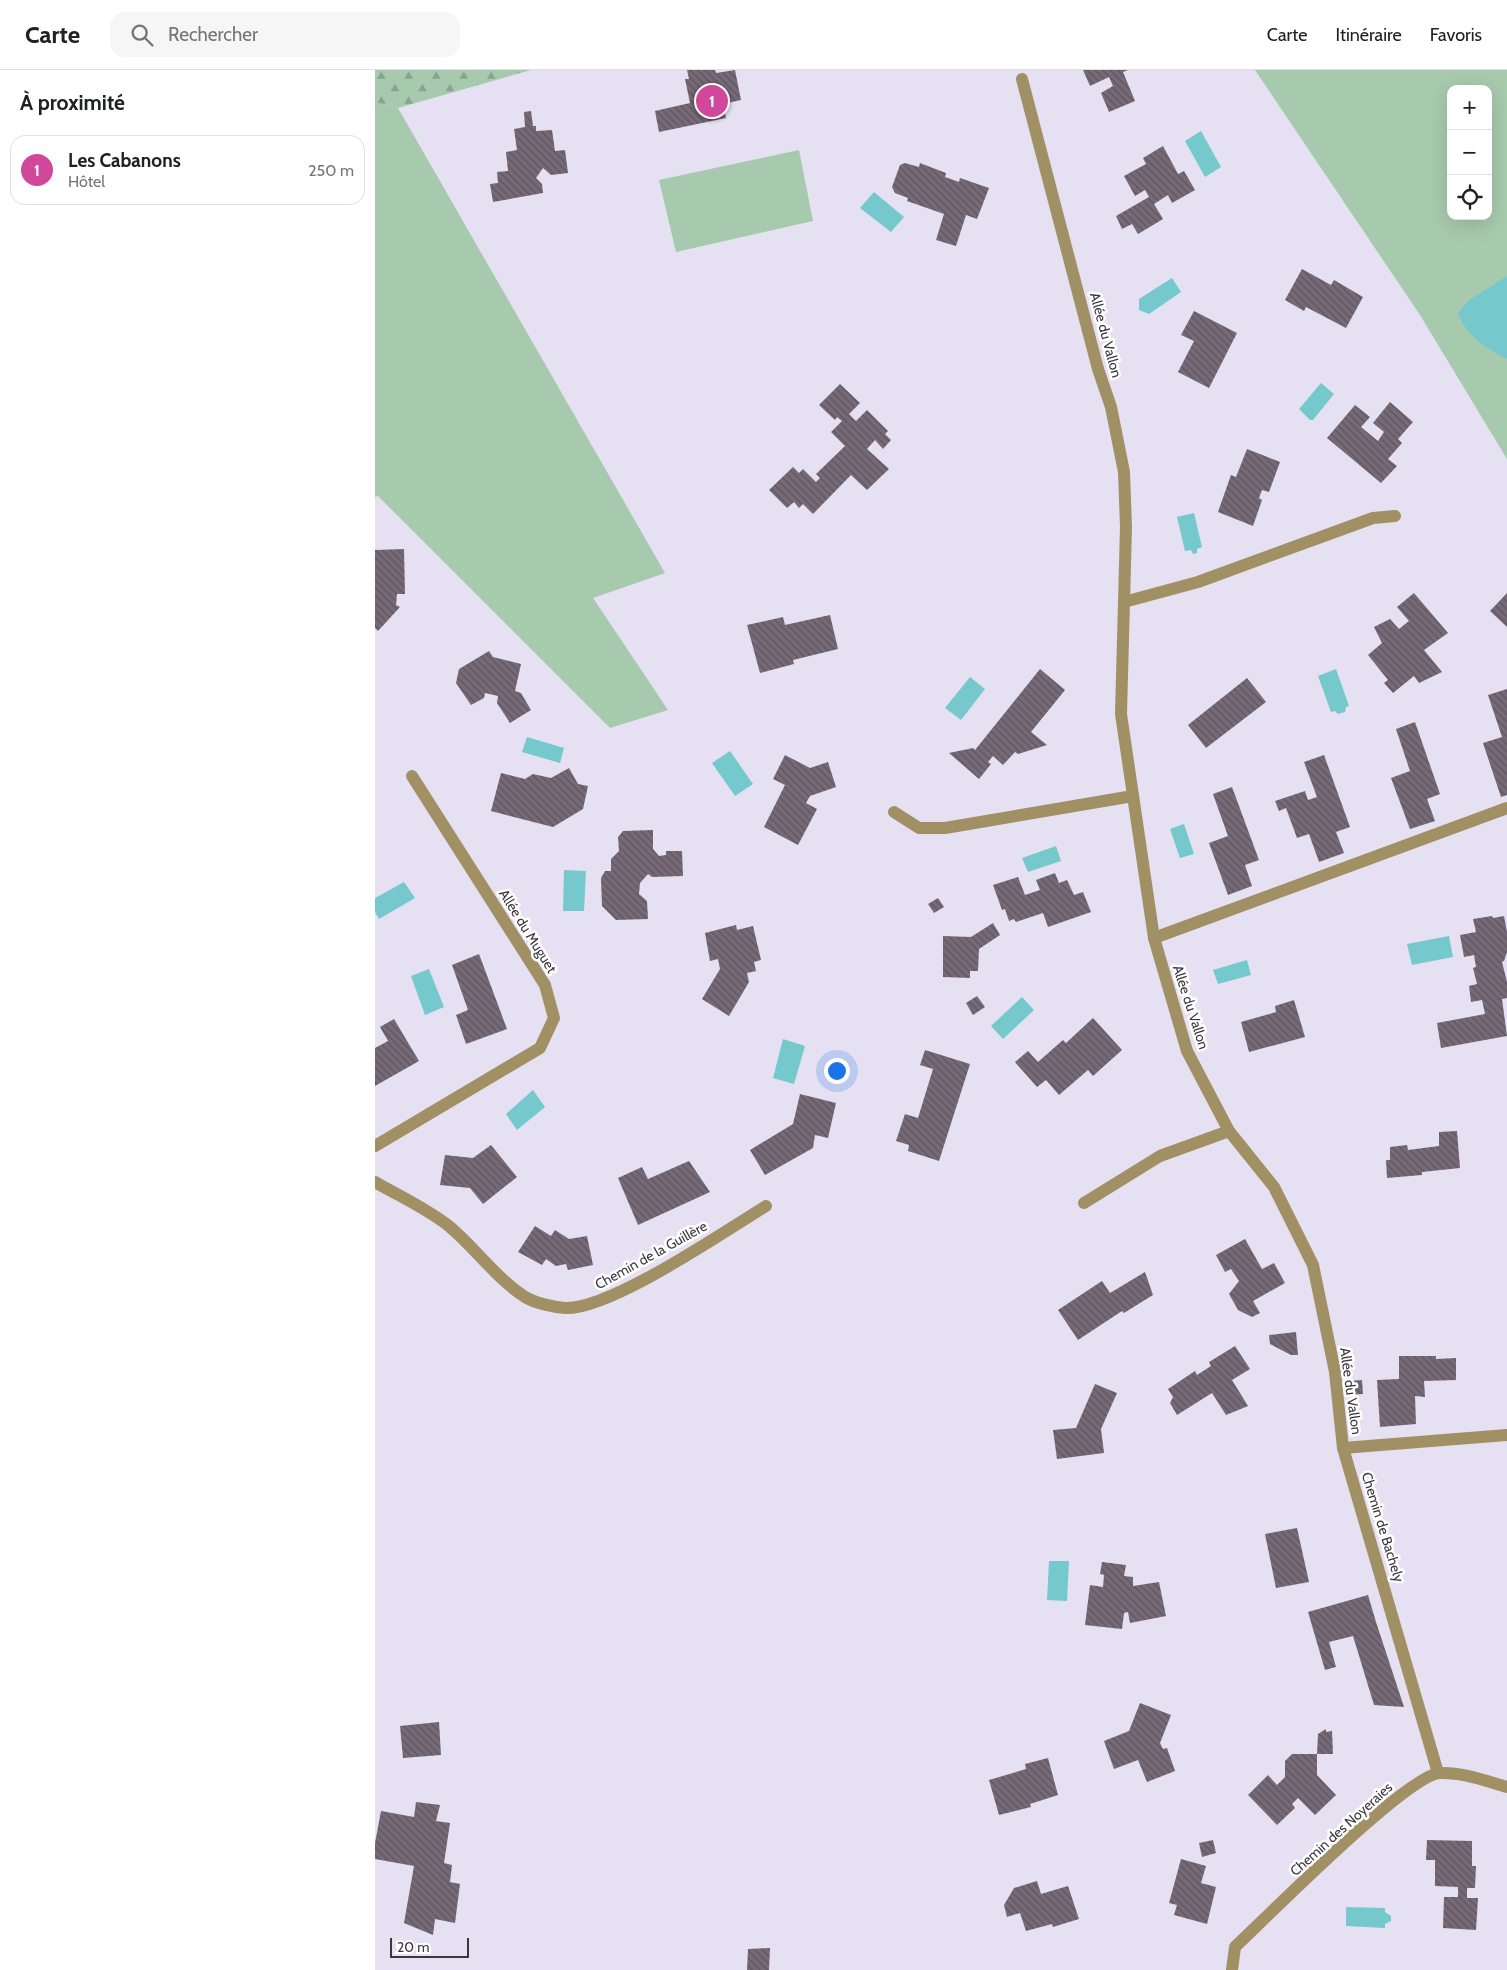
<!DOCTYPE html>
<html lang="fr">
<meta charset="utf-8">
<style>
body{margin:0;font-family:Cabin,sans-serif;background:#f6f6f6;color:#202124}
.controls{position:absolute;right:15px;top:15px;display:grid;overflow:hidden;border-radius:10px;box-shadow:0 5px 20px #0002}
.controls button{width:45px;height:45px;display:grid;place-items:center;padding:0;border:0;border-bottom:1px solid #e0e0e0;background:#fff;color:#202124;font:25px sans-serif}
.scale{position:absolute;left:15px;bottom:12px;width:79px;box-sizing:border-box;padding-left:5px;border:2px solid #39373e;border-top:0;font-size:14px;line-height:18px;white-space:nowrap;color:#39373e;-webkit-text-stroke:4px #fff;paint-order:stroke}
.you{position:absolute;left:461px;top:1000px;width:18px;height:18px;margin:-12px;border:4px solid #fff;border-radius:50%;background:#1a73e8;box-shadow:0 0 0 8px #1a73e833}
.badge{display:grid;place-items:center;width:32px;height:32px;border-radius:50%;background:#0b8043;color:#fff;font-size:16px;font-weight:700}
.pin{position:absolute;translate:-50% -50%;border:2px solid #fff;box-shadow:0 1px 5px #0006}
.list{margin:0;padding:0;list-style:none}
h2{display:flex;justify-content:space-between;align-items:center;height:65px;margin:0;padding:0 20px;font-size:21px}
h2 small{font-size:16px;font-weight:400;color:#757577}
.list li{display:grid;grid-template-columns:32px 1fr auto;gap:15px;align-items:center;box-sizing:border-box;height:70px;margin:0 10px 10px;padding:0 10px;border:1px solid #e0e0e0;border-radius:15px}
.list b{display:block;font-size:19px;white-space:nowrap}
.list p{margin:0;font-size:16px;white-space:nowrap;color:#757577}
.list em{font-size:16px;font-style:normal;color:#757577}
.icon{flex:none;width:28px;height:28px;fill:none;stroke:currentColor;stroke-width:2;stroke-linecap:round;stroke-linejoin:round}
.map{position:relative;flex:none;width:1132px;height:1900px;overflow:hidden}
header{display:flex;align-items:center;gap:30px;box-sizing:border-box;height:70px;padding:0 25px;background:#fff;border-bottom:1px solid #e0e0e0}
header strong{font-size:24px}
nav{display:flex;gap:28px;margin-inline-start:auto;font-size:18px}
.search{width:350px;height:45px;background:#f6f6f6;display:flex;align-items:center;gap:12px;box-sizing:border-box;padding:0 18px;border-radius:15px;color:#757577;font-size:19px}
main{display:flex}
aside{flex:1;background:#fff}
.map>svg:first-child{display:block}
.grass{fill:#a7c9ad;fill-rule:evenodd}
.forest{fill:url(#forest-firs)}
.water{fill:#75c9cc}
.building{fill:url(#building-back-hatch)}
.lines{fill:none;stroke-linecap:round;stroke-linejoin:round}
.minor{stroke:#a19064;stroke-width:12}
.labels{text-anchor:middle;stroke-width:5;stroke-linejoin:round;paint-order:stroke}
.street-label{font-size:14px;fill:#39373e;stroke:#fff}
</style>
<header>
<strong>Carte</strong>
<div class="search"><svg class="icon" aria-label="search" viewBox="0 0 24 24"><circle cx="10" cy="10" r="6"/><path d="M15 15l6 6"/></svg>Rechercher</div>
<nav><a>Carte</a><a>Itinéraire</a><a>Favoris</a></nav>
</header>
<main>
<aside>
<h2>À proximité<small></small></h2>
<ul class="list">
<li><span class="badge" style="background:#d1479c">1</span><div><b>Les Cabanons</b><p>Hôtel</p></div><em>250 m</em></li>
</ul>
</aside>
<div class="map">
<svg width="1132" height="1900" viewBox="0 0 1132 1900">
<defs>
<pattern id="forest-firs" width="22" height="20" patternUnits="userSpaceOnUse" patternTransform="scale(1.25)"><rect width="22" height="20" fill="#a7c9ad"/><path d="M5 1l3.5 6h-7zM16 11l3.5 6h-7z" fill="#89a48e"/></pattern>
<pattern id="building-back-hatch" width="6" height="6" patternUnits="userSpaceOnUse" patternTransform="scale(1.25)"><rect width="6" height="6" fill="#776a77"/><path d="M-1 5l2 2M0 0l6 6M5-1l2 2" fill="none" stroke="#5e545e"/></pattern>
</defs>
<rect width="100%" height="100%" fill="#e5e0f2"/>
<g class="grass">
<path d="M 880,0 L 1132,0 L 1132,389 L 1045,245 ZM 1076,19 L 1113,19 L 1113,146 L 1076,146 Z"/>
<path d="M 0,32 L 23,38 L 290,503 L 218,528 L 293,640 L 235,658 L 3,426 L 0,427 Z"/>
<path d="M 424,80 L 438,151 L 301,182 L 284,110 Z"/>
</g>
<path class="forest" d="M 0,0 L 156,0 L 23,38 L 0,32 Z"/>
<g class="water">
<path d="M 826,61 L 846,97 L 830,107 L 810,71 Z"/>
<path d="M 499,122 L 529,147 L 516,162 L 485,138 Z"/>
<path d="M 1132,206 L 1132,289 C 1112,279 1090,265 1083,243 L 1093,231 Z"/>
<path d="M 797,208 L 806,222 L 774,244 L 764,240 L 764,229 Z"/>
<path d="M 946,313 L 959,324 L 938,350 L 935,350 L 924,339 Z"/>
<path d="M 819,443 L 827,477 L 822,479 L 822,483 L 818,484 L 816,480 L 810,481 L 802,447 Z"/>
<path d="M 961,599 L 974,636 L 971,637 L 970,642 L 963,644 L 960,641 L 956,642 L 943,606 Z"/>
<path d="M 595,607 L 610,619 L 586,650 L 570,638 Z"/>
<path d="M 152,667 L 189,678 L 185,693 L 147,682 Z"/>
<path d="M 355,681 L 378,714 L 360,726 L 337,693 Z"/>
<path d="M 809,754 L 819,784 L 805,788 L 795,759 Z"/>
<path d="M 681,776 L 686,791 L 653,802 L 647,788 Z"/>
<path d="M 189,800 L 211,801 L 209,841 L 188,841 Z"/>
<path d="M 29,812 L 40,828 L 4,849 L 0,842 L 0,828 Z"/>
<path d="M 1074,866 L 1078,887 L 1037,895 L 1032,874 Z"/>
<path d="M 872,890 L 876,905 L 843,914 L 838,900 Z"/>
<path d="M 54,899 L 69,937 L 50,945 L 36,906 Z"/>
<path d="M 647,927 L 659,940 L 628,969 L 616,956 Z"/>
<path d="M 408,969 L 430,976 L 419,1014 L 398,1008 Z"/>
<path d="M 158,1020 L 170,1037 L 142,1060 L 131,1044 Z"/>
<path d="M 674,1491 L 694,1491 L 692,1531 L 672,1530 Z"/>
<path d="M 971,1837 L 1010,1838 L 1010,1842 L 1016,1846 L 1016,1851 L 1010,1854 L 1010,1858 L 971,1856 Z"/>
</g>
<g class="building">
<path d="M 312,0 L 340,0 L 341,3 L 360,0 L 366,30 L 348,34 L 351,48 L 284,62 L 280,41 L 315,33 L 310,9 L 314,9 Z"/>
<path d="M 708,0 L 753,0 L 748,2 L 760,31 L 734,42 L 726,23 L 738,16 L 734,7 L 715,16 Z"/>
<path d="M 156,41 L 158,56 L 161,56 L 161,61 L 177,60 L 180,81 L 190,80 L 193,103 L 176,105 L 168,98 L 161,108 L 167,114 L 168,123 L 118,132 L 115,114 L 123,113 L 122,102 L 133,101 L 131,82 L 142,80 L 139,59 L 150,57 L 149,42 Z"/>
<path d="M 788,76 L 803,104 L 809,101 L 820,120 L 797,133 L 793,125 L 779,134 L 788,149 L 763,164 L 757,154 L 747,159 L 741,146 L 774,127 L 770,120 L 760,126 L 749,106 L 771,94 L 768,88 Z"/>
<path d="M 530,93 L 544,97 L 545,93 L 571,103 L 570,107 L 584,112 L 585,108 L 614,118 L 602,149 L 591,145 L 581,176 L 561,170 L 569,144 L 532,131 L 533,128 L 520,123 L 517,117 L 525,95 Z"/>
<path d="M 927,199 L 956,215 L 959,210 L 988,227 L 971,258 L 931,237 L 929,241 L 910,230 Z"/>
<path d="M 819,241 L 862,263 L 834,318 L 803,302 L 819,271 L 806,265 Z"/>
<path d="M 465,314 L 485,333 L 474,344 L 481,351 L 492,340 L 513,361 L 510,364 L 516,370 L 508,379 L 500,370 L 492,379 L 514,399 L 492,420 L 476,405 L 438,444 L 428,434 L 424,438 L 419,432 L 412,438 L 394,420 L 418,397 L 424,403 L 428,399 L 441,412 L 445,408 L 441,404 L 470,376 L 456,362 L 467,351 L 462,347 L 460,350 L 444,335 Z"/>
<path d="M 1015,332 L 1038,352 L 1023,369 L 1027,373 L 1013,389 L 1022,396 L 1006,413 L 952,368 L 980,335 L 995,347 L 986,357 L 1003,371 L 1009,362 L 998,353 Z"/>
<path d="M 872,379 L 905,392 L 894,422 L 887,420 L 884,428 L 887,430 L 878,456 L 843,442 L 856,405 L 861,407 Z"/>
<path d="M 29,479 L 30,524 L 22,524 L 21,535 L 25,537 L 3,561 L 0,558 L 0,480 Z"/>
<path d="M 1039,523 L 1073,563 L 1049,580 L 1067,602 L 1044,613 L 1039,606 L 1018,623 L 1009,613 L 1013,610 L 993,585 L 1007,573 L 999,557 L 1015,549 L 1024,559 L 1034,551 L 1022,537 Z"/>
<path d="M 1132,523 L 1132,557 L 1115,541 Z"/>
<path d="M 455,545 L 463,579 L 418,590 L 419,594 L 385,603 L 372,555 L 408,547 L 410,555 Z"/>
<path d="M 114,581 L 118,587 L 146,594 L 140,621 L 146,623 L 156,640 L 135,653 L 122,633 L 123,626 L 110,623 L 109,628 L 96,635 L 81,613 L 84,599 Z"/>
<path d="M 665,599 L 690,620 L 656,662 L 672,675 L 643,684 L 640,682 L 628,695 L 618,686 L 613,692 L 616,694 L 604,709 L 574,683 L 598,678 L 600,680 Z"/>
<path d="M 872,608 L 891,632 L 831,678 L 813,655 Z"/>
<path d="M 1132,619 L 1132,725 L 1126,727 L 1108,673 L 1127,667 L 1113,625 Z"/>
<path d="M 1040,652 L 1065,724 L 1052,729 L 1060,751 L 1035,759 L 1016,708 L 1035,701 L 1021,659 Z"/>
<path d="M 410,685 L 435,698 L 453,692 L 461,717 L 435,726 L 431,733 L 442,739 L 423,775 L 389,757 L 410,715 L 398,709 Z"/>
<path d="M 949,685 L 975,757 L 961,762 L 969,783 L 944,792 L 934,764 L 922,768 L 911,738 L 904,741 L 900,731 L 930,721 L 933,730 L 942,727 L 929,692 Z"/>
<path d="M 194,698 L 203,714 L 213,716 L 208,739 L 178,757 L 116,741 L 126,703 L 150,709 L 158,704 L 176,708 Z"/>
<path d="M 857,717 L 884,790 L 870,795 L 877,816 L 853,825 L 834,773 L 853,766 L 838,724 Z"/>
<path d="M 278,760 L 278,779 L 284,786 L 291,785 L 291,781 L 307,781 L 308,806 L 277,807 L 273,804 L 265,813 L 264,824 L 272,831 L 273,849 L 241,850 L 227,836 L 226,808 L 230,801 L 236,801 L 236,789 L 244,781 L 243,767 L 248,761 Z"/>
<path d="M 680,803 L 684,813 L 692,810 L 699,825 L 708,822 L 716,842 L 673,857 L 668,843 L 641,852 L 639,849 L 634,851 L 630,839 L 627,840 L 618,815 L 643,807 L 650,825 L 665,820 L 661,810 Z"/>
<path d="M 563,828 L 569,837 L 559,843 L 553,834 Z"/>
<path d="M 1117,846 L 1118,848 L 1129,846 L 1132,862 L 1132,882 L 1129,891 L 1127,892 L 1132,912 L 1132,928 L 1127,929 L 1132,966 L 1066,978 L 1062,953 L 1110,944 L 1107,930 L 1096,932 L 1094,916 L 1102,914 L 1098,898 L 1101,897 L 1099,885 L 1089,887 L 1085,865 L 1101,862 L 1098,849 Z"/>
<path d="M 618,853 L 625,865 L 604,879 L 603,901 L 595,901 L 595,908 L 568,907 L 568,866 L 596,867 Z"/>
<path d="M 361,855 L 362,860 L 378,856 L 386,890 L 379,892 L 381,901 L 372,903 L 374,912 L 354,946 L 327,929 L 345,899 L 343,889 L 335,891 L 330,863 Z"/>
<path d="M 104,884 L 132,959 L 91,974 L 81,945 L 93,940 L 77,895 Z"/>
<path d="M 602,926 L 610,937 L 598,945 L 591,933 Z"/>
<path d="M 919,930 L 930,967 L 874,982 L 866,952 L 901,942 L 900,936 Z"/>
<path d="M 718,948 L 747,980 L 718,1006 L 713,1000 L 684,1025 L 671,1010 L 662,1017 L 640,992 L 653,981 L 663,992 L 688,970 L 691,973 Z"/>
<path d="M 19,949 L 44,991 L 0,1016 L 0,978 L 13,971 L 5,957 Z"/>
<path d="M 550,980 L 595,994 L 564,1091 L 533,1081 L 534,1075 L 521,1071 L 530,1044 L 543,1048 L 558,999 L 545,995 Z"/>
<path d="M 425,1024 L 461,1033 L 453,1068 L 440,1065 L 438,1078 L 390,1105 L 375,1080 L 418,1054 Z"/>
<path d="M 1082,1061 L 1085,1098 L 1047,1102 L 1047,1105 L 1012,1108 L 1011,1090 L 1015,1090 L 1015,1077 L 1032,1075 L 1033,1080 L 1064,1076 L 1064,1062 Z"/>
<path d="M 116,1075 L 142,1107 L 108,1134 L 95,1118 L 65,1115 L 70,1085 L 98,1088 Z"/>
<path d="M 314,1091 L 335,1122 L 263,1155 L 243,1108 L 267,1097 L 273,1109 Z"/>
<path d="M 160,1156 L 176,1166 L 180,1160 L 194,1169 L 212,1166 L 218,1195 L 193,1200 L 191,1194 L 181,1196 L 171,1189 L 167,1195 L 143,1182 Z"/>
<path d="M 870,1169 L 887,1199 L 899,1193 L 910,1213 L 878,1231 L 885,1243 L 877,1247 L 863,1240 L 854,1224 L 864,1211 L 856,1199 L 850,1202 L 841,1185 Z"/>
<path d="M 770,1202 L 778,1225 L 749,1243 L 747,1241 L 703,1270 L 683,1240 L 727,1211 L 735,1223 Z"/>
<path d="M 921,1262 L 923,1285 L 916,1285 L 895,1274 L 894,1265 Z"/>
<path d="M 860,1276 L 875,1299 L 857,1310 L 873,1336 L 851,1345 L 837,1323 L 802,1345 L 795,1333 L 798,1327 L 793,1319 L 820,1301 L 822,1305 L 836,1296 L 834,1292 Z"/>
<path d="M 1024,1286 L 1061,1286 L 1061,1289 L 1081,1288 L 1081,1310 L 1049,1311 L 1050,1327 L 1040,1326 L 1041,1354 L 1005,1357 L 1002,1310 L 1024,1309 Z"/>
<path d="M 987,1310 L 988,1324 L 974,1325 L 973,1311 Z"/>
<path d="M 720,1314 L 742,1323 L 726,1359 L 729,1383 L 682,1389 L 678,1360 L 701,1358 Z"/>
<path d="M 922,1458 L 934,1512 L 901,1518 L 890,1464 Z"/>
<path d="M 727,1492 L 751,1495 L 749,1506 L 758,1507 L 758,1516 L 784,1512 L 791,1546 L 755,1553 L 753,1542 L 749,1543 L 747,1559 L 710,1555 L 715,1515 L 728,1517 L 729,1505 L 725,1504 Z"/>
<path d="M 993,1525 L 1001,1552 L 1029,1637 L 999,1635 L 978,1566 L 954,1572 L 961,1597 L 950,1600 L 933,1542 Z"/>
<path d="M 765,1633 L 796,1645 L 785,1673 L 788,1679 L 792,1678 L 800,1701 L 772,1712 L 763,1690 L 739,1699 L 729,1671 L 754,1661 Z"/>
<path d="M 64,1652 L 66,1685 L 28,1688 L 25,1656 Z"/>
<path d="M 951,1659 L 951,1662 L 957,1661 L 958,1684 L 942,1684 L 943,1664 Z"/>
<path d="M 917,1684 L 942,1684 L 942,1705 L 961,1725 L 940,1745 L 923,1728 L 917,1734 L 920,1738 L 902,1755 L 873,1725 L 893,1705 L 902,1715 L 910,1707 L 910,1691 Z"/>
<path d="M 673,1688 L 683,1725 L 655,1734 L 656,1737 L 624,1745 L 614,1710 L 651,1699 L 650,1694 Z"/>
<path d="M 41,1732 L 65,1735 L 61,1751 L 75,1753 L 69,1793 L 77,1795 L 75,1812 L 85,1814 L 80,1853 L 60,1849 L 58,1865 L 29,1853 L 39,1796 L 0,1789 L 0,1773 L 6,1741 L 39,1747 Z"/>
<path d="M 838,1770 L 841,1783 L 827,1787 L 824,1773 Z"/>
<path d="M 1052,1770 L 1097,1771 L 1097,1796 L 1101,1796 L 1100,1818 L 1092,1818 L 1092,1828 L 1103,1828 L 1101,1860 L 1068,1858 L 1069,1827 L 1083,1827 L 1083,1817 L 1060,1816 L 1060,1790 L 1051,1790 Z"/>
<path d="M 806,1789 L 831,1796 L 826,1813 L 841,1817 L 832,1854 L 799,1845 L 802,1835 L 794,1833 Z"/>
<path d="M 662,1811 L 666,1824 L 693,1816 L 704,1849 L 678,1857 L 677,1854 L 651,1861 L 645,1843 L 632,1847 L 629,1835 L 639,1818 Z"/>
<path d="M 395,1878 L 394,1900 L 372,1900 L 373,1879 Z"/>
</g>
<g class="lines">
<g class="minor">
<path d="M 647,9 L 723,299 L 736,337 L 749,402 L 751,457 L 746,644 L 779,868 L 812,981 L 854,1061 L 899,1117 L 938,1195 L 960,1302 L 968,1378 L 1063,1703"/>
<path d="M 749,532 L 823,512 L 998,448 L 1020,446"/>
<path d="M 519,742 L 544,758 L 570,758 L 758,726"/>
<path d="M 779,868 L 1132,738"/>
<path d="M 0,1076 L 165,978 L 179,948 L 170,915 L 37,706"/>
<path d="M 0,1112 C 24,1126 53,1139 75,1157 C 101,1179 121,1208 150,1227 C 160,1233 178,1237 190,1238 C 235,1240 350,1161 391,1136"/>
<path d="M 709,1133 L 785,1086 L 854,1061"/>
<path d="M 968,1378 L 1132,1365"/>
<path d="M 857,1900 L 860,1877 C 892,1847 1032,1705 1065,1703 C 1087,1702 1111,1711 1132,1717"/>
</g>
</g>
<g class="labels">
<g class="street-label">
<text transform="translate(731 265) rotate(75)" y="5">Allée du Vallon</text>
<text transform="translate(153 861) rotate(58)" y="5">Allée du Muguet</text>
<text transform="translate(816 937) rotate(72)" y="5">Allée du Vallon</text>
<text transform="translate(276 1185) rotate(-29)" y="5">Chemin de la Guillère</text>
<text transform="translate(976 1321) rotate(82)" y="5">Allée du Vallon</text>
<text transform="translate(1008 1457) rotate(73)" y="5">Chemin de Bachely</text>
<text transform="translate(966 1759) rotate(-42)" y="5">Chemin des Noyeraies</text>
</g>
</g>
</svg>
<div class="controls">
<button>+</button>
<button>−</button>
<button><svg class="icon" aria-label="locate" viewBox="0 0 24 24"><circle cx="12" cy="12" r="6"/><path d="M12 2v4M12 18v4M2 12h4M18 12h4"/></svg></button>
</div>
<div class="scale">20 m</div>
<div class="you"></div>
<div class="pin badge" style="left:337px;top:31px;background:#d1479c">1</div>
</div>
</main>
